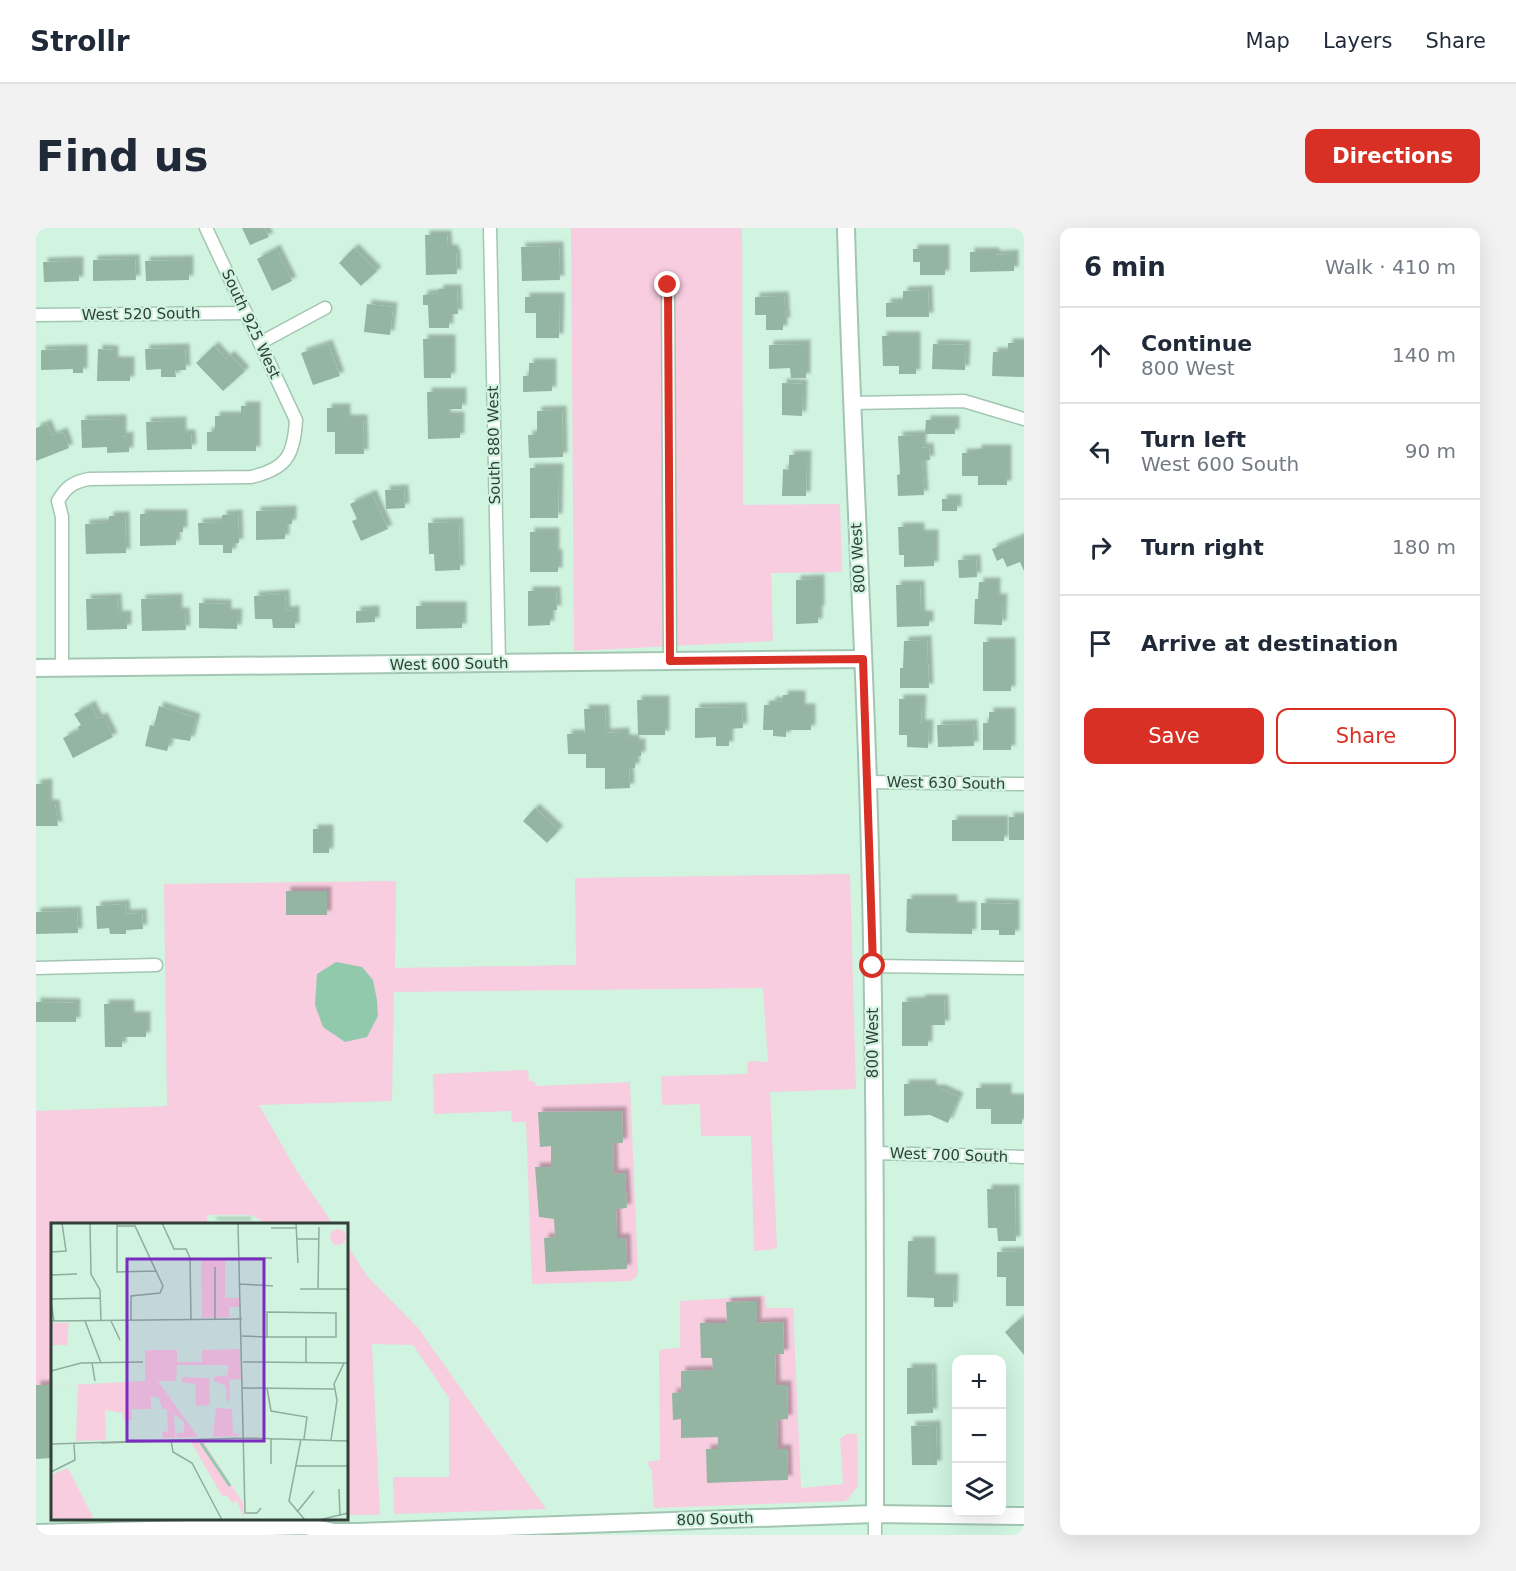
<!DOCTYPE html>
<meta charset="utf-8">
<style>
body{margin:0;font-family:"DejaVu Sans",sans-serif;background:#f2f2f3;color:#1f2937}
.controls{position:absolute;right:18px;bottom:18px;display:grid;overflow:hidden;border-radius:12px;box-shadow:0 6px 24px #0002}
.controls button{width:54px;height:54px;display:grid;place-items:center;padding:0;border:0;border-bottom:2px solid #e0e1e3;background:#fff;color:#1f2937;font:30px sans-serif}
.stop{position:absolute;width:18px;height:18px;margin:-14px;border:4px solid #d93025;border-radius:50%;background:#fff}
.stop.end{background:#d93025;border-color:#fff;box-shadow:0 2px 6px #0008}
.list{margin:0;padding:0;list-style:none}
h2{display:flex;justify-content:space-between;align-items:center;height:78px;margin:0;padding:0 24px;font-size:26px}
h2 small{font-size:20px;font-weight:400;color:#747a83}
.list li{display:grid;grid-template-columns:39px 1fr auto;gap:18px;align-items:center;box-sizing:border-box;height:96px;padding:0 24px;border-top:2px solid #e0e1e3}
.list b{display:block;font-size:22px;white-space:nowrap}
.list p{margin:0;font-size:20px;white-space:nowrap;color:#747a83}
.list em{font-size:20px;font-style:normal;color:#747a83}
.actions{display:flex;gap:12px;padding:18px 24px}
.actions a{flex:1;padding:14px 0;border:2px solid #d93025;border-radius:12px;text-align:center;font-size:21px;color:#d93025}
.actions .main{background:#d93025;color:#fff}
.icon{flex:none;width:33px;height:33px;fill:none;stroke:currentColor;stroke-width:2;stroke-linecap:round;stroke-linejoin:round}
.map{position:relative;flex:none;width:988px;height:1307px;overflow:hidden;border-radius:12px}
header{display:flex;align-items:center;gap:36px;box-sizing:border-box;height:84px;padding:0 30px;background:#fff;border-bottom:2px solid #e0e1e3}
header strong{font-size:28px}
nav{display:flex;gap:33px;margin-inline-start:auto;font-size:21px}
.intro{display:flex;align-items:center;justify-content:space-between;box-sizing:border-box;height:144px;padding:0 36px}
h1{margin:0;font-size:42px}
.button{padding:15px 27px;border-radius:12px;background:#d93025;color:#fff;font-size:21px;font-weight:700}
main{display:flex;gap:36px;padding:0 36px}
aside{flex:1;background:#fff;border-radius:12px;box-shadow:0 6px 24px #0002}
.map>svg:first-child{display:block}
.green{fill:#f7cddf}
.water{fill:#90c9ac}
.building{fill:#93b5a2;filter:url(#shadow)}
.lines{fill:none;stroke-linecap:round;stroke-linejoin:round}
.street-casing{stroke:#a3c6b3;stroke-width:15}
.secondary-casing{stroke:#a3c6b3;stroke-width:20}
.street{stroke:#fff;stroke-width:12}
.secondary{stroke:#fff;stroke-width:16}
.route{stroke:#d93025;stroke-width:8}
.labels{text-anchor:middle;stroke-width:4.5;stroke-linejoin:round;paint-order:stroke}
.street-label{font-size:15px;fill:#313f38;stroke:#d0f4e0}
.inset-river{fill:none;stroke:#90c9ac;stroke-width:3}
.inset-road{fill:none;stroke:#90ac9d;stroke-width:1.5}
.view{fill:#7b2cbf;fill-opacity:0.15;stroke:#7b2cbf;stroke-width:3}
.inset-edge{fill:none;stroke:#313f38;stroke-width:3}
</style>
<header>
<strong>Strollr</strong>
<nav><a>Map</a><a>Layers</a><a>Share</a></nav>
</header>
<div class="intro"><h1>Find us</h1><a class="button">Directions</a></div>
<main>
<div class="map">
<svg width="988" height="1307" viewBox="0 0 988 1307">
<defs>
<filter id="shadow"><feDropShadow dx="4.5" dy="-4.5" stdDeviation="1.5" flood-color="#0004"/></filter>
</defs>
<rect width="100%" height="100%" fill="#d0f4e0"/>
<g class="green">
<path d="M 535,0 L 706,0 L 707,277 L 804,276 L 806,344 L 735,345 L 737,413 L 538,423 Z"/>
<path d="M 814,646 L 820,861 L 734,864 L 741,1020 L 731,1022 L 718,1023 L 715,908 L 665,908 L 664,876 L 626,877 L 625,848 L 711,846 L 712,833 L 732,834 L 727,760 L 358,764 L 356,873 L 223,877 L 260,942 L 297,996 L 230,996 L 216,987 L 171,987 L 171,996 L 16,996 L 16,1157 L 0,1157 L 0,883 L 131,878 L 128,656 L 360,653 L 359,740 L 540,737 L 539,650 Z"/>
<path d="M 492,842 L 493,853 L 497,853 L 501,858 L 594,854 L 602,1047 L 595,1053 L 496,1056 L 490,894 L 476,894 L 475,883 L 398,886 L 397,846 Z"/>
<path d="M 311,1017 L 331,1048 L 382,1100 L 510,1281 L 358,1286 L 357,1249 L 413,1249 L 413,1170 L 377,1117 L 336,1116 L 344,1287 L 311,1287 Z"/>
<path d="M 729,1068 L 730,1080 L 757,1080 L 765,1260 L 807,1256 L 804,1211 L 811,1206 L 821,1206 L 822,1258 L 810,1273 L 618,1280 L 616,1243 L 611,1234 L 624,1232 L 623,1123 L 628,1121 L 644,1120 L 644,1073 Z"/>
</g>
<path class="water" d="M 300,734 L 326,739 L 337,752 L 341,772 L 342,788 L 331,809 L 309,814 L 287,799 L 279,777 L 281,746 Z"/>
<g class="building">
<path d="M 206,0 L 228,0 L 233,9 L 214,17 Z"/>
<path d="M 389,7 L 411,7 L 412,21 L 418,21 L 418,25 L 420,25 L 421,46 L 390,47 Z"/>
<path d="M 523,18 L 524,52 L 486,53 L 485,19 Z"/>
<path d="M 318,20 L 341,43 L 325,58 L 303,35 Z"/>
<path d="M 240,21 L 256,53 L 236,63 L 221,31 Z"/>
<path d="M 877,21 L 909,21 L 909,47 L 884,47 L 884,34 L 877,34 Z"/>
<path d="M 934,24 L 959,24 L 959,27 L 978,26 L 978,43 L 934,44 Z"/>
<path d="M 99,31 L 100,52 L 57,53 L 57,32 Z"/>
<path d="M 153,32 L 153,52 L 110,53 L 109,33 Z"/>
<path d="M 43,33 L 43,53 L 8,54 L 7,34 Z"/>
<path d="M 403,61 L 421,61 L 422,86 L 413,86 L 413,100 L 393,100 L 392,77 L 387,77 L 387,67 L 403,65 Z"/>
<path d="M 892,62 L 893,89 L 850,89 L 850,75 L 867,74 L 867,63 Z"/>
<path d="M 748,68 L 750,94 L 747,94 L 747,102 L 730,102 L 730,87 L 719,87 L 719,69 Z"/>
<path d="M 489,69 L 524,69 L 523,110 L 500,110 L 500,85 L 489,85 Z"/>
<path d="M 331,76 L 357,79 L 354,107 L 328,104 Z"/>
<path d="M 846,108 L 880,108 L 880,146 L 863,146 L 863,138 L 847,138 Z"/>
<path d="M 387,111 L 415,111 L 415,150 L 388,150 Z"/>
<path d="M 972,115 L 988,115 L 988,149 L 956,148 L 957,124 L 972,124 Z"/>
<path d="M 292,116 L 304,148 L 277,157 L 265,125 Z"/>
<path d="M 770,116 L 770,150 L 755,150 L 754,140 L 733,141 L 733,117 Z"/>
<path d="M 897,116 L 930,117 L 929,142 L 896,141 Z"/>
<path d="M 178,118 L 190,131 L 194,127 L 209,143 L 187,163 L 160,135 Z"/>
<path d="M 149,120 L 150,142 L 139,142 L 140,149 L 125,149 L 125,141 L 110,142 L 109,121 Z"/>
<path d="M 47,121 L 47,145 L 37,145 L 37,141 L 5,142 L 5,122 Z"/>
<path d="M 62,121 L 78,122 L 78,133 L 94,133 L 94,153 L 61,153 Z"/>
<path d="M 493,135 L 516,135 L 516,163 L 487,164 L 487,148 L 493,148 Z"/>
<path d="M 746,155 L 767,156 L 766,188 L 746,187 Z"/>
<path d="M 391,164 L 426,164 L 426,181 L 410,181 L 410,188 L 424,188 L 424,210 L 392,211 Z"/>
<path d="M 205,178 L 220,178 L 220,223 L 171,223 L 171,204 L 179,204 L 179,188 L 205,188 Z"/>
<path d="M 291,180 L 310,180 L 310,191 L 327,191 L 328,226 L 299,226 L 299,204 L 291,204 Z"/>
<path d="M 526,182 L 527,229 L 493,230 L 492,207 L 501,207 L 501,183 Z"/>
<path d="M 86,191 L 86,209 L 93,208 L 93,224 L 71,225 L 71,219 L 46,220 L 45,192 Z"/>
<path d="M 890,192 L 919,192 L 919,206 L 889,206 Z"/>
<path d="M 146,193 L 146,206 L 155,206 L 156,221 L 111,222 L 110,194 Z"/>
<path d="M 11,196 L 16,208 L 27,204 L 33,220 L 0,233 L 0,200 Z"/>
<path d="M 886,207 L 886,220 L 893,219 L 894,232 L 886,233 L 888,267 L 862,268 L 861,247 L 864,246 L 862,208 Z"/>
<path d="M 941,221 L 971,221 L 971,257 L 942,257 L 942,248 L 926,248 L 926,225 L 941,225 Z"/>
<path d="M 753,227 L 771,227 L 770,268 L 746,268 L 747,241 L 753,242 Z"/>
<path d="M 494,240 L 523,240 L 522,290 L 494,290 Z"/>
<path d="M 368,261 L 369,280 L 350,281 L 349,262 Z"/>
<path d="M 336,266 L 352,301 L 325,313 L 316,293 L 321,291 L 314,276 Z"/>
<rect x="906" y="271" width="15" height="12"/>
<path d="M 256,282 L 256,296 L 249,297 L 249,311 L 220,312 L 220,283 Z"/>
<path d="M 104,286 L 147,286 L 147,304 L 140,304 L 140,317 L 104,318 Z"/>
<path d="M 202,286 L 203,315 L 196,316 L 196,325 L 187,325 L 187,317 L 163,317 L 162,295 L 186,294 L 186,287 Z"/>
<path d="M 73,288 L 89,288 L 90,325 L 50,326 L 49,296 L 73,295 Z"/>
<path d="M 423,294 L 424,342 L 399,343 L 398,326 L 393,326 L 392,295 Z"/>
<path d="M 862,299 L 884,299 L 884,306 L 898,306 L 898,338 L 868,339 L 868,327 L 863,327 Z"/>
<path d="M 494,304 L 519,304 L 519,326 L 522,326 L 522,344 L 494,344 Z"/>
<path d="M 988,308 L 988,343 L 984,334 L 971,339 L 967,330 L 961,333 L 956,321 Z"/>
<path d="M 940,331 L 941,349 L 923,350 L 922,332 Z"/>
<path d="M 784,351 L 784,382 L 782,382 L 782,395 L 760,396 L 760,352 Z"/>
<path d="M 943,354 L 960,354 L 960,370 L 967,370 L 966,397 L 938,396 L 939,371 L 942,371 Z"/>
<path d="M 860,357 L 884,357 L 885,387 L 893,387 L 893,398 L 861,399 Z"/>
<path d="M 492,363 L 520,363 L 521,382 L 514,382 L 514,397 L 492,398 Z"/>
<path d="M 249,366 L 250,383 L 259,382 L 259,400 L 237,400 L 236,391 L 219,391 L 218,368 Z"/>
<path d="M 81,370 L 82,387 L 91,387 L 91,401 L 51,402 L 50,371 Z"/>
<path d="M 142,370 L 142,384 L 149,384 L 150,402 L 106,403 L 105,371 Z"/>
<path d="M 163,375 L 191,376 L 191,385 L 202,385 L 201,401 L 163,400 Z"/>
<path d="M 380,378 L 426,378 L 426,400 L 380,401 Z"/>
<path d="M 339,382 L 339,394 L 320,395 L 320,383 Z"/>
<path d="M 891,412 L 893,460 L 864,460 L 864,440 L 867,440 L 868,413 Z"/>
<rect x="947" y="414" width="28" height="49"/>
<path d="M 747,467 L 765,467 L 765,480 L 775,480 L 775,502 L 750,502 L 750,509 L 737,508 L 737,502 L 727,502 L 728,477 L 735,477 L 735,473 L 747,474 Z"/>
<path d="M 863,471 L 886,471 L 885,496 L 893,496 L 892,520 L 871,519 L 871,507 L 863,507 Z"/>
<path d="M 601,472 L 629,472 L 629,507 L 602,507 Z"/>
<path d="M 55,477 L 62,491 L 67,489 L 77,509 L 37,530 L 27,510 L 43,502 L 42,499 L 45,497 L 38,486 Z"/>
<path d="M 123,478 L 160,490 L 154,513 L 135,510 L 131,523 L 109,518 L 114,497 L 118,498 Z"/>
<path d="M 706,479 L 707,500 L 693,501 L 693,518 L 680,518 L 680,509 L 659,510 L 659,480 Z"/>
<path d="M 548,481 L 569,481 L 570,505 L 589,504 L 589,511 L 599,511 L 599,515 L 605,515 L 605,528 L 599,529 L 599,540 L 593,540 L 594,560 L 569,561 L 569,540 L 550,540 L 550,526 L 532,526 L 531,506 L 549,506 Z"/>
<path d="M 953,484 L 975,484 L 975,522 L 947,522 L 947,495 L 953,495 Z"/>
<path d="M 937,496 L 938,518 L 902,519 L 901,497 Z"/>
<path d="M 12,555 L 12,576 L 19,576 L 22,598 L 0,598 L 0,556 Z"/>
<path d="M 499,580 L 523,602 L 511,615 L 487,593 Z"/>
<rect x="973" y="589" width="15" height="23"/>
<rect x="916" y="592" width="52" height="21"/>
<rect x="277" y="601" width="16" height="24"/>
<rect x="250" y="663" width="41" height="24"/>
<path d="M 871,671 L 917,671 L 917,678 L 936,678 L 936,706 L 873,705 L 870,703 Z"/>
<path d="M 945,675 L 979,676 L 979,707 L 963,707 L 963,702 L 945,702 Z"/>
<path d="M 89,676 L 90,686 L 106,685 L 107,701 L 90,702 L 90,706 L 74,706 L 73,700 L 61,701 L 60,678 Z"/>
<path d="M 41,683 L 42,705 L 0,706 L 0,684 Z"/>
<path d="M 885,771 L 908,771 L 909,797 L 892,797 L 892,818 L 866,818 L 866,774 L 885,773 Z"/>
<path d="M 0,774 L 40,775 L 40,794 L 0,794 Z"/>
<path d="M 68,776 L 94,776 L 94,788 L 110,788 L 110,809 L 86,809 L 86,819 L 69,819 Z"/>
<path d="M 868,856 L 896,856 L 896,861 L 905,861 L 923,869 L 912,895 L 894,887 L 868,888 Z"/>
<path d="M 940,860 L 971,860 L 971,870 L 986,870 L 986,896 L 955,896 L 955,881 L 940,881 Z"/>
<path d="M 586,883 L 587,915 L 577,915 L 578,946 L 589,945 L 591,980 L 580,981 L 581,1010 L 590,1010 L 591,1041 L 510,1044 L 508,1010 L 519,1009 L 518,991 L 503,989 L 499,939 L 515,939 L 515,918 L 504,919 L 502,884 Z"/>
<path d="M 951,961 L 979,961 L 980,1013 L 962,1013 L 961,1000 L 952,1000 Z"/>
<rect x="176" y="994" width="35" height="2"/>
<path d="M 872,1013 L 895,1013 L 895,1050 L 918,1050 L 917,1079 L 898,1079 L 898,1070 L 871,1069 Z"/>
<path d="M 988,1023 L 988,1078 L 970,1078 L 970,1049 L 961,1049 L 961,1024 Z"/>
<path d="M 721,1073 L 721,1095 L 747,1094 L 748,1126 L 739,1126 L 740,1157 L 751,1157 L 752,1191 L 741,1192 L 742,1221 L 751,1221 L 752,1252 L 671,1255 L 670,1221 L 682,1221 L 682,1209 L 645,1210 L 645,1191 L 637,1192 L 636,1165 L 645,1164 L 645,1143 L 677,1142 L 676,1130 L 665,1130 L 664,1095 L 691,1095 L 690,1074 Z"/>
<path d="M 984,1091 L 988,1095 L 988,1127 L 969,1104 Z"/>
<path d="M 871,1140 L 896,1140 L 897,1185 L 871,1186 Z"/>
<path d="M 0,1157 L 16,1157 L 16,1230 L 0,1231 Z"/>
<path d="M 900,1197 L 901,1237 L 876,1237 L 875,1198 Z"/>
</g>
<g class="lines">
<defs>
<g id="street">
<path d="M 454,0 L 463,435"/>
<path d="M 632,58 L 634,433"/>
<path d="M 0,87 L 210,85"/>
<path d="M 224,115 L 289,80"/>
<path d="M 815,175 L 928,173 L 988,191"/>
<path d="M 26,440 L 26,289 L 22,273 C 30,259 37,254 53,251 L 215,249 C 250,241 258,228 260,192 L 170,0"/>
<path d="M 832,554 L 988,556"/>
<path d="M 837,738 L 988,740"/>
<path d="M 0,740 L 120,737"/>
<path d="M 838,925 L 988,929"/>
<path d="M 839,1286 L 839,1307"/>
</g>
<g id="secondary">
<path d="M 810,0 C 815,185 826,370 832,556 C 840,799 839,1043 839,1286"/>
<path d="M 0,440 L 827,431"/>
<path d="M 0,1305 L 269,1298 L 298,1304 L 320,1304 L 839,1286 L 988,1288"/>
</g>
</defs>
<use href="#street" class="street-casing"/>
<use href="#secondary" class="secondary-casing"/>
<use href="#street" class="street"/>
<use href="#secondary" class="secondary"/>
</g>
<g class="lines">
<path class="route" d="M 632,57 L 634,433 L 827,431 L 837,738"/>
</g>
<g class="labels">
<g class="street-label">
<text transform="translate(105 86) rotate(-1)" y="5">West 520 South</text>
<text transform="translate(215 96) rotate(65)" y="5">South 925 West</text>
<text transform="translate(458 217) rotate(-91)" y="5">South 880 West</text>
<text transform="translate(822 330) rotate(-93)" y="5">800 West</text>
<text transform="translate(413 436) rotate(-1)" y="5">West 600 South</text>
<text transform="translate(910 555) rotate(1)" y="5">West 630 South</text>
<text transform="translate(837 815) rotate(-90)" y="5">800 West</text>
<text transform="translate(913 927) rotate(2)" y="5">West 700 South</text>
<text transform="translate(679 1291) rotate(-2)" y="5">800 South</text>
</g>
</g>
<g transform="translate(15 995)">
<rect width="297" height="297" fill="#d0f4e0"/>
<path d="M279 14a8 8 0 1 1 16 0a8 8 0 1 1-16 0ZM 150,36 L 174,36 L 174,75 L 188,75 L 188,84 L 178,84 L 178,94 L 151,95 ZM 0,100 L 18,100 L 16,122 L 0,122 ZM 189,126 L 190,156 L 178,157 L 179,178 L 176,178 L 175,163 L 163,158 L 163,154 L 177,152 L 177,142 L 126,142 L 125,158 L 107,158 L 147,214 L 126,215 L 125,210 L 133,210 L 133,199 L 123,191 L 124,215 L 112,215 L 111,209 L 117,208 L 116,186 L 111,186 L 108,175 L 100,173 L 100,186 L 80,186 L 81,197 L 72,197 L 72,190 L 54,187 L 55,217 L 25,218 L 27,162 L 0,163 L 94,158 L 94,127 L 126,127 L 126,139 L 151,139 L 151,127 ZM 131,154 L 158,155 L 159,182 L 145,183 L 144,161 L 131,159 ZM 165,185 L 181,186 L 182,211 L 188,211 L 190,204 L 188,213 L 162,214 ZM 140,219 L 153,219 L 192,280 L 193,297 L 186,278 L 181,280 L 176,273 L 171,273 ZM 17,245 L 42,294 L 35,297 L 0,295 L 0,252 Z" fill="#f7cddf"/>
<path class="inset-river" d="M 150,220 L 179,263"/>
<path class="inset-road" d="M 39,0 L 40,51 L 49,67 L 50,98M 66,0 L 66,49 L 105,48M 111,0 L 123,26 L 135,26 L 139,35 L 140,97M 187,0 L 194,290 L 206,290 L 210,285M 245,0 L 247,40M 66,3 L 84,3 L 112,63 L 109,70 L 80,73 L 80,97M 220,5 L 245,5M 246,16 L 268,16M 0,29 L 15,28 L 11,0M 188,35 L 221,35M 164,44 L 164,97M 0,52 L 26,51M 189,61 L 222,63M 249,66 L 297,66M 267,66 L 268,4M 0,76 L 49,75M 0,79 L 3,98M 0,98 L 191,96M 34,98 L 50,140M 60,98 L 69,117M 191,113 L 216,114 L 285,114 L 285,90 L 216,89 L 216,114M 192,139 L 297,140M 255,139 L 255,114M 41,140 L 44,158M 0,148 L 30,140 L 92,139M 192,165 L 283,166M 216,165 L 220,188 L 256,194 L 253,216M 220,215 L 220,241M 250,216 L 238,278 L 254,297M 120,217 L 122,229 L 141,240 L 171,297M 280,217 L 286,177 L 283,161 L 293,140M 50,220 L 116,218M 0,221 L 192,215 L 297,218M 245,243 L 297,243M 0,249 L 24,237 L 23,221M 288,266 L 289,293M 246,289 L 263,268M 268,297 L 297,290"/>
<path class="view" d="M 76,36 L 213,36 L 213,218 L 76,218 Z"/>
<rect width="297" height="297" class="inset-edge"/>
</g>
</svg>
<div class="controls">
<button>+</button>
<button>−</button>
<button><svg class="icon" aria-label="layers" viewBox="0 0 24 24"><path d="M12 4l9 5-9 5-9-5zM3 14l9 5 9-5"/></svg></button>
</div>
<div class="stop" style="left:837px;top:738px"></div>
<div class="stop end" style="left:632px;top:57px"></div>
</div>
<aside>
<h2>6 min<small>Walk · 410 m</small></h2>
<ul class="list">
<li><svg class="icon" aria-label="ahead" viewBox="0 0 24 24"><path d="M12 20V5M6 11l6-6 6 6"/></svg><div><b>Continue</b><p>800 West</p></div><em>140 m</em></li>
<li><svg class="icon" aria-label="left" viewBox="0 0 24 24"><path d="M17 20v-9H6M10 6l-5 5 5 5"/></svg><div><b>Turn left</b><p>West 600 South</p></div><em>90 m</em></li>
<li><svg class="icon" aria-label="right" viewBox="0 0 24 24"><path d="M7 20v-9h11M14 6l5 5-5 5"/></svg><div><b>Turn right</b></div><em>180 m</em></li>
<li><svg class="icon" aria-label="arrive" viewBox="0 0 24 24"><path d="M6 21V4h12l-3 4 3 4H6"/></svg><div><b>Arrive at destination</b></div></li>
</ul>
<div class="actions"><a class="main">Save</a><a>Share</a></div>
</aside>
</main>
